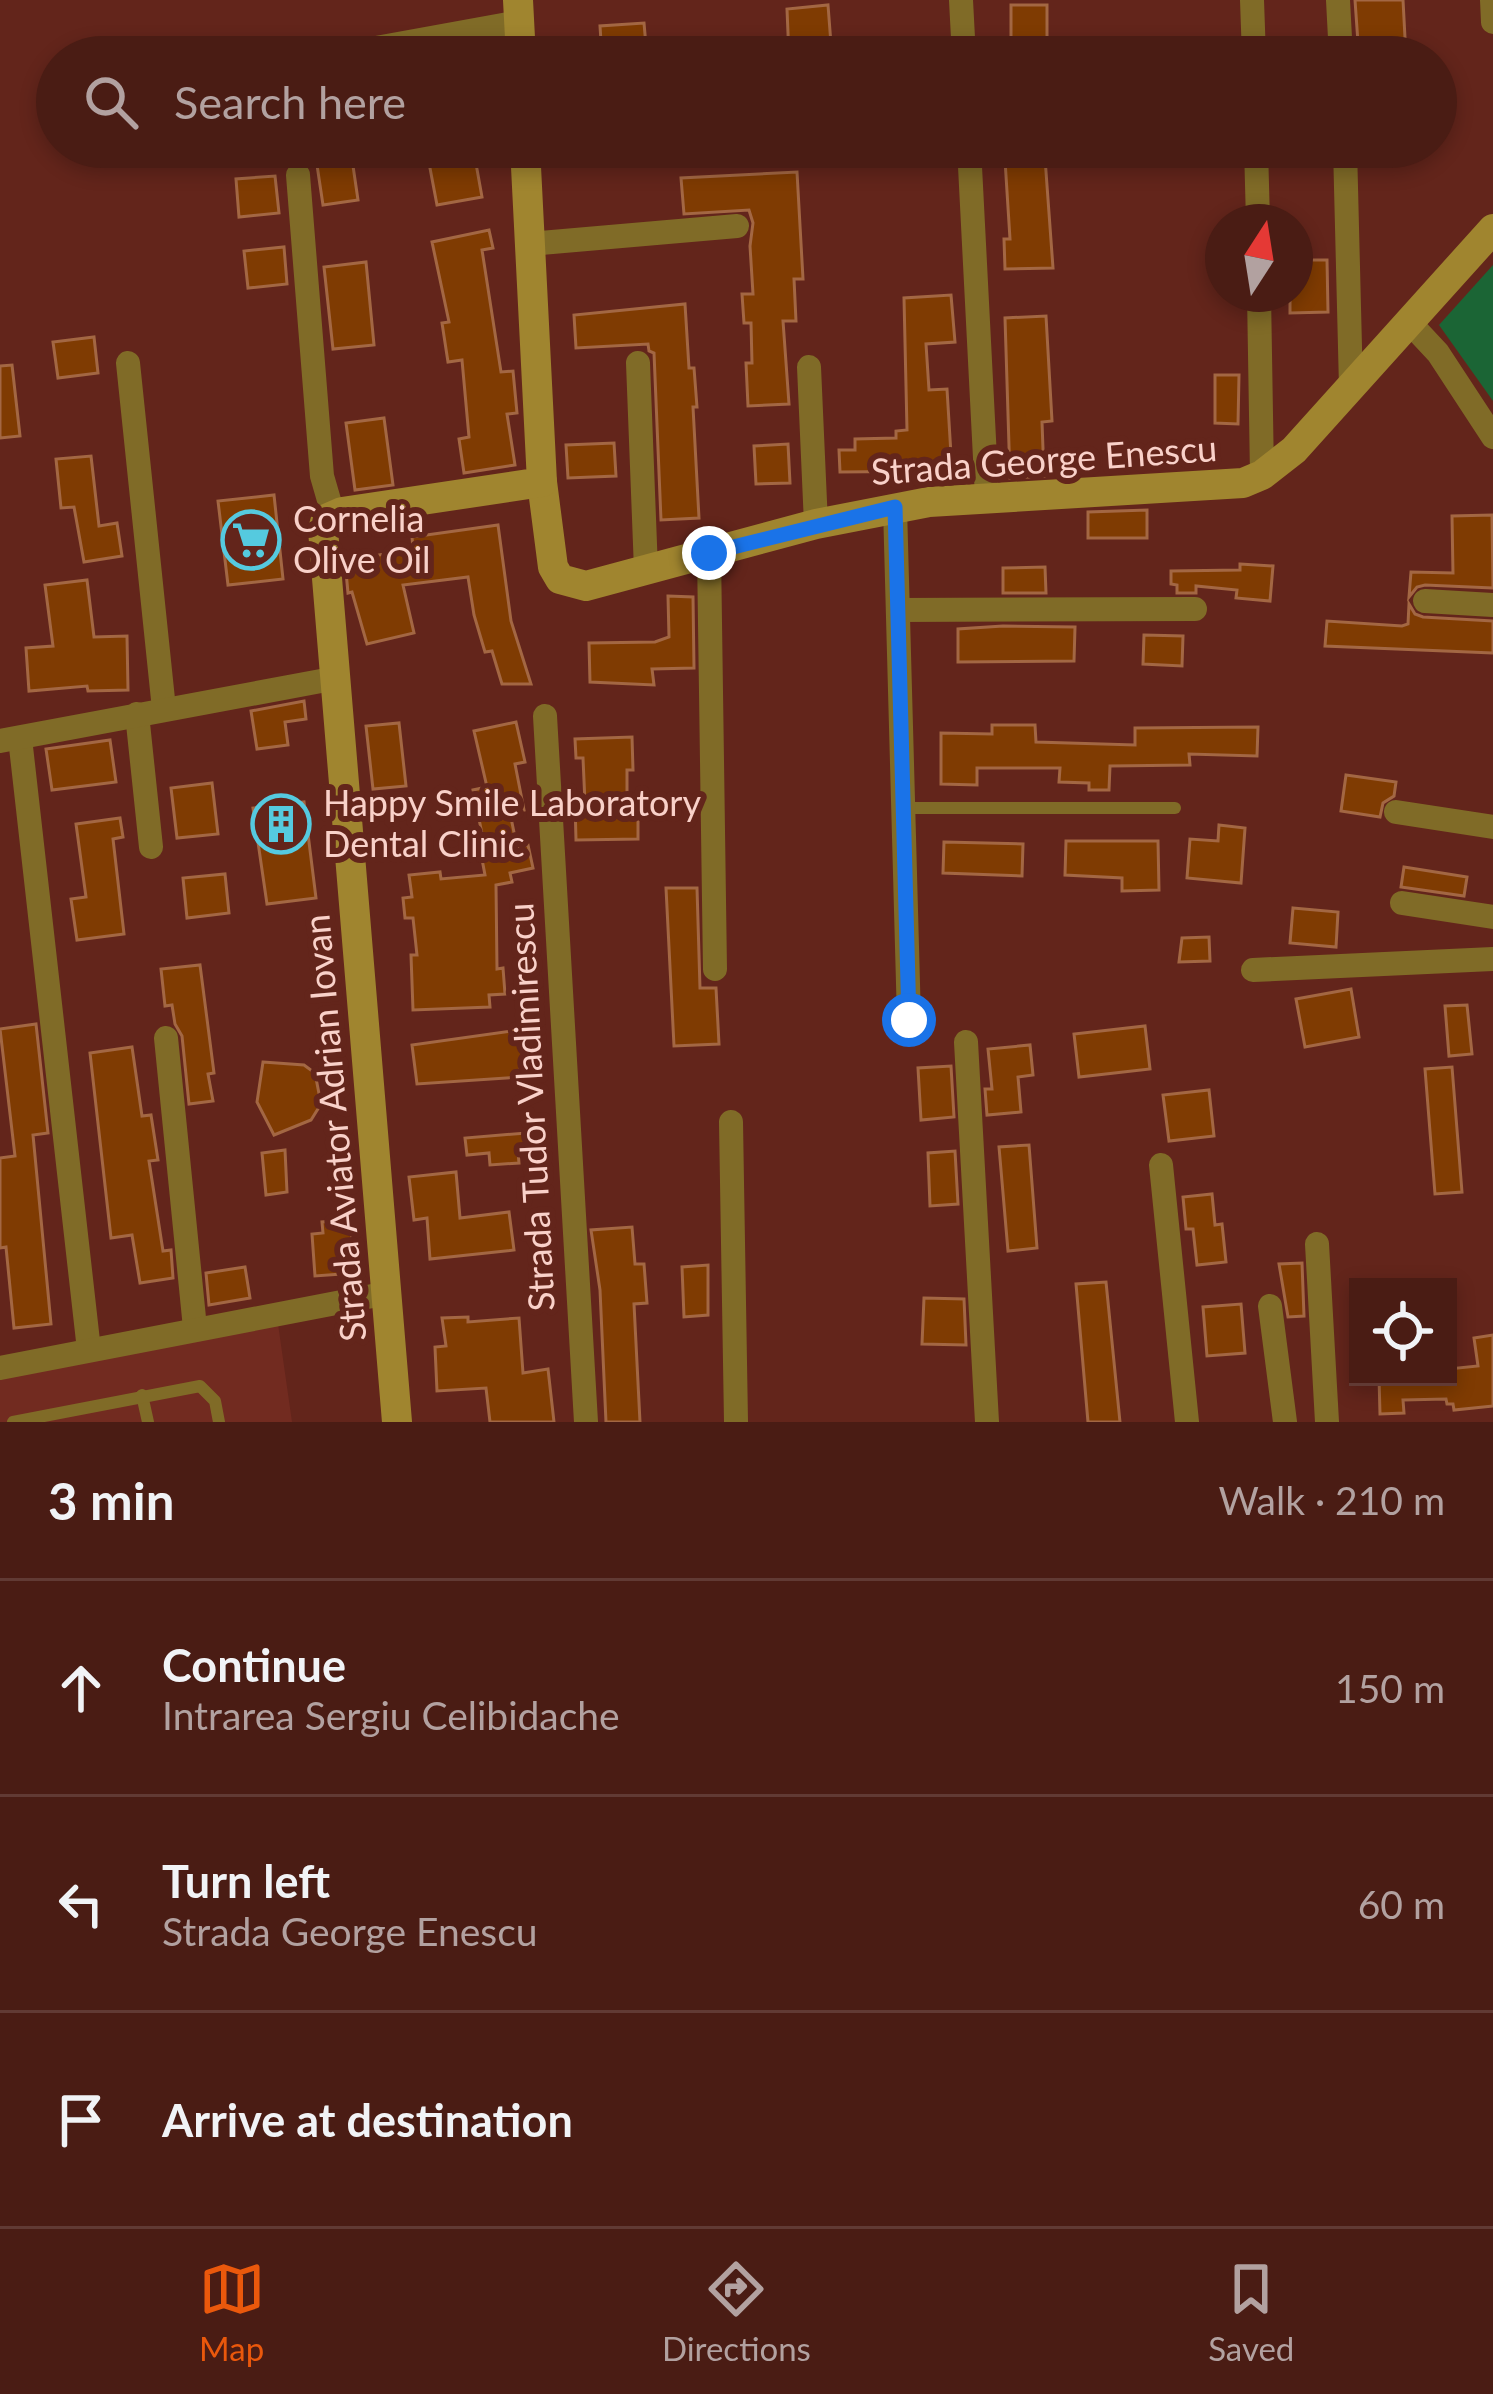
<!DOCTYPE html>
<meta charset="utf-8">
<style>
body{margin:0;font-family:Lato,sans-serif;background:#51251d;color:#f1f3f6}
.controls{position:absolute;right:36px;bottom:36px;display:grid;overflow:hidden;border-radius:0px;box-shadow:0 6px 18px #0003}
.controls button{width:108px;height:108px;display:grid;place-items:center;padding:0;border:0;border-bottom:3px solid #613a34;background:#4a1c14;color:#f1f3f6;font:60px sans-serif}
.compass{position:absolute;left:1205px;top:204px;width:108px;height:108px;border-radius:50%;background:#4a1c14;box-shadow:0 6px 18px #0003;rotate:12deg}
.stop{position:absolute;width:36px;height:36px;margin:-27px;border:9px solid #1a73e8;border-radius:50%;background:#fff}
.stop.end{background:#1a73e8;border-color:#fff;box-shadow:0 3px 12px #0008}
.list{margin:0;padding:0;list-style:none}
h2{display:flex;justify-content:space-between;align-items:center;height:156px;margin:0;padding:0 48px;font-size:51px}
h2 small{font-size:39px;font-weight:400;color:#b2a1a0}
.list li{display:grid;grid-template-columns:78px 1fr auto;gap:36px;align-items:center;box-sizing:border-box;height:216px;padding:0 48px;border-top:3px solid #613a34}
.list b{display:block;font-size:45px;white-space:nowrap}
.list p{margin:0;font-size:39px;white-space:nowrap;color:#b2a1a0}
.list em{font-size:39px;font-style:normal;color:#b2a1a0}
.icon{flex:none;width:66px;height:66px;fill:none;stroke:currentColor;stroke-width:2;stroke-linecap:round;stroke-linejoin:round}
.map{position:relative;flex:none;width:1493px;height:1422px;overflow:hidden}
.search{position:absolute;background:#4a1c14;box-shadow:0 6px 18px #0003;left:36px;right:36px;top:36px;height:132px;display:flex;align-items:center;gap:30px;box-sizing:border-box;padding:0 42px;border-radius:66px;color:#b2a1a0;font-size:45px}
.sheet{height:804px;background:#4a1c14}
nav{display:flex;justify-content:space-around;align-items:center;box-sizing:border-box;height:168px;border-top:3px solid #613a34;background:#4a1c14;font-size:33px;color:#b2a1a0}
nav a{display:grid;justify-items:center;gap:6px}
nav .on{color:#ea580c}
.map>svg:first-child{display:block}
.built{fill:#722b20}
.green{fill:#1b6535}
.building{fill:#7f3b02;stroke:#a36743;stroke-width:3}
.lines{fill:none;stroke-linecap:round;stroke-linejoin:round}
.lane{stroke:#806b27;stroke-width:12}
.street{stroke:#806b27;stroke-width:24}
.secondary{stroke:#a0852f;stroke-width:30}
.route{stroke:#1a73e8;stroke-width:15}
.labels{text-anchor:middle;stroke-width:12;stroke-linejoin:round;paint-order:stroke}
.street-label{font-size:36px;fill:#f9d1c9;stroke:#63251b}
.poi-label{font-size:36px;fill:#f9d1c9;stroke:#63251b;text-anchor:start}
</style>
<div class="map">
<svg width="1493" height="1422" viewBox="0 0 1493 1422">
<rect width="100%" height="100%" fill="#63251b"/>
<path class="built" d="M 277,1317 L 292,1422 L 0,1422 L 0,1376 Z"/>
<path class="green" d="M 1493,265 L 1493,401 L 1439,325 Z"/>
<g class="building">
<path d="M 1355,0 L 1403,0 L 1406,57 L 1359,57 Z"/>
<path d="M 828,5 L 832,57 L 789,57 L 787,9 Z"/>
<rect x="1011" y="5" width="36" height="47"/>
<path d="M 644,23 L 647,57 L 602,57 L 600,26 Z"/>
<path d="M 426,147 L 473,147 L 482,197 L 437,205 Z"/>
<path d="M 1045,158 L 1053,268 L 1005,269 L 1004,239 L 1010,239 L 1005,160 Z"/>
<path d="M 352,159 L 358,200 L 323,205 L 317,165 Z"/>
<path d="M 797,172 L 803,279 L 794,279 L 796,321 L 783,321 L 789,404 L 748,406 L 746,363 L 752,363 L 751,323 L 744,323 L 742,294 L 753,294 L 750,246 L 753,223 L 749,210 L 684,214 L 681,178 Z"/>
<path d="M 275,176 L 279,213 L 239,217 L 236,179 Z"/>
<path d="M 489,230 L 493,248 L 482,250 L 501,372 L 513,371 L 517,413 L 507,414 L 515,465 L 464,473 L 459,439 L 469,437 L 462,360 L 448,362 L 442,323 L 449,322 L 432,242 Z"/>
<path d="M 284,247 L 287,284 L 248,288 L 244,251 Z"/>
<path d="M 1295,260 L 1327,260 L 1328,312 L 1290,313 L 1290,294 L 1295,294 Z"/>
<path d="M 366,262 L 374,345 L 333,349 L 324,267 Z"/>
<path d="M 951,295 L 955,342 L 926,344 L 929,390 L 947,389 L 952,471 L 840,472 L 839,450 L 855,450 L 855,439 L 896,438 L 896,431 L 907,430 L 904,298 Z"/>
<path d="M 685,304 L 689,368 L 694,368 L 697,407 L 693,407 L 699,518 L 661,520 L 654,353 L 649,351 L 648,344 L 576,348 L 574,315 Z"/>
<path d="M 1046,316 L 1052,421 L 1042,422 L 1044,476 L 1010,478 L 1005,318 Z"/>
<path d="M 94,337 L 98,373 L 58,378 L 53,342 Z"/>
<path d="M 12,365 L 20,436 L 0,438 L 0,366 Z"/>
<path d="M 1215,375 L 1239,375 L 1238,424 L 1215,423 Z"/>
<path d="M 384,418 L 393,485 L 355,490 L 346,423 Z"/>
<path d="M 614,443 L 616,476 L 568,478 L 566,445 Z"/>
<path d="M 788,444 L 790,483 L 756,484 L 754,446 Z"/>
<path d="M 91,456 L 99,526 L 117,523 L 122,556 L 84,562 L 74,507 L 61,508 L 56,459 Z"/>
<path d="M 274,495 L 283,579 L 228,585 L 218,501 Z"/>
<path d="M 1147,510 L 1147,538 L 1088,538 L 1088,512 Z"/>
<path d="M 1492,515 L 1493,588 L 1425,585 L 1417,587 L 1409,597 L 1411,572 L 1453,573 L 1452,516 Z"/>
<path d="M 498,525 L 511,621 L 531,684 L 502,684 L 492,651 L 485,652 L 474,615 L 468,577 L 403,585 L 414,633 L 367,644 L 352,592 L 348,593 L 345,561 L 413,549 L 412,537 Z"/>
<path d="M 1240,564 L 1273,566 L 1270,601 L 1236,598 L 1237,590 L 1196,586 L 1196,593 L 1177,593 L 1177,585 L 1171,584 L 1171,571 L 1240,570 Z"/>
<path d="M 1045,567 L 1046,593 L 1003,593 L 1003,568 Z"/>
<path d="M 87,580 L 94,637 L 127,636 L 128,690 L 88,691 L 87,686 L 29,691 L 26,648 L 53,646 L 45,585 Z"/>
<path d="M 668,596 L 693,597 L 694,668 L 652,669 L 654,685 L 590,682 L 589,643 L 655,642 L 669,637 Z"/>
<path d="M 1409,604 L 1415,614 L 1423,617 L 1493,621 L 1493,653 L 1325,646 L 1327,621 L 1402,626 L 1408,624 Z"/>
<path d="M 1003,626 L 1075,627 L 1074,661 L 958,662 L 958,629 Z"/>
<path d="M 1144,635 L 1183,636 L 1182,666 L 1143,664 Z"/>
<path d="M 304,701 L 306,719 L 285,722 L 288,745 L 257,749 L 251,711 Z"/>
<path d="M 516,722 L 525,762 L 515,764 L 524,810 L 510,813 L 517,847 L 528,845 L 533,868 L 510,873 L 512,882 L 496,885 L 497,969 L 503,968 L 505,994 L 489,995 L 490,1007 L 413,1010 L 411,955 L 417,955 L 413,918 L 405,918 L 403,898 L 412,897 L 409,875 L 440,872 L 441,879 L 485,875 L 481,854 L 486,853 L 473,790 L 487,787 L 474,731 Z"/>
<path d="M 399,723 L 406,786 L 373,789 L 366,726 Z"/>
<path d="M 992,725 L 1035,725 L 1036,742 L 1135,745 L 1135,728 L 1258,727 L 1257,756 L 1189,754 L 1190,765 L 1110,766 L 1109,790 L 1089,790 L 1089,783 L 1059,782 L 1060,768 L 977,768 L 977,785 L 941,784 L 941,733 L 992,734 Z"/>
<path d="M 632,737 L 633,770 L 627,770 L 627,813 L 638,813 L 638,839 L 576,840 L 575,803 L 585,803 L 583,758 L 576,758 L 575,739 Z"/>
<path d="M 110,740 L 116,782 L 52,790 L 46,749 Z"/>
<path d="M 1346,775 L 1396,782 L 1394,796 L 1383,803 L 1380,817 L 1341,811 Z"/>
<path d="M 212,783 L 218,834 L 177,838 L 171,788 Z"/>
<path d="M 304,802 L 316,898 L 267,904 L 253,808 Z"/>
<path d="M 120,818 L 123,837 L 113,839 L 124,934 L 77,940 L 71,899 L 86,897 L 76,824 Z"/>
<path d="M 1219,825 L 1245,828 L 1241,883 L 1187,878 L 1190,839 L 1218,841 Z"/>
<path d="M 1066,841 L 1158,841 L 1159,890 L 1122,891 L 1122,878 L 1065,875 Z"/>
<path d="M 944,842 L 1023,844 L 1022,876 L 943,873 Z"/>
<path d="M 1404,867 L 1467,877 L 1464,896 L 1401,887 Z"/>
<path d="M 225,874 L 229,913 L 187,918 L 183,878 Z"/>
<path d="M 666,888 L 697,888 L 700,988 L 716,988 L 719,1044 L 674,1046 Z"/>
<path d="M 1293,908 L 1338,912 L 1336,947 L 1290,943 Z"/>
<path d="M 1209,937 L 1210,961 L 1179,962 L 1182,938 Z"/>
<path d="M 200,965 L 214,1073 L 208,1074 L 213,1101 L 189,1104 L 182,1036 L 175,1024 L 172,1005 L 165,1006 L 161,969 Z"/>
<path d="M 1351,989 L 1359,1037 L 1305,1047 L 1296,999 Z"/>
<path d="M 1467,1005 L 1472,1054 L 1449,1056 L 1445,1006 Z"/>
<path d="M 36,1024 L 48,1133 L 33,1135 L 51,1324 L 14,1328 L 6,1247 L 0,1248 L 0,1158 L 15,1156 L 0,1029 Z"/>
<path d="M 1145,1026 L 1150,1069 L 1079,1077 L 1074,1034 Z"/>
<path d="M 533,1028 L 534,1060 L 520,1060 L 520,1077 L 417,1084 L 412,1045 Z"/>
<path d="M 1030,1045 L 1033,1075 L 1018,1077 L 1021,1112 L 987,1115 L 985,1089 L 992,1089 L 988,1049 Z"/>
<path d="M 132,1047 L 142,1116 L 151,1115 L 158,1160 L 149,1161 L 163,1251 L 171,1250 L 173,1278 L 140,1283 L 132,1235 L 111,1238 L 90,1053 Z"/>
<path d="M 263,1062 L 304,1065 L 315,1073 L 321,1104 L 311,1120 L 274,1135 L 257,1102 Z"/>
<path d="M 951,1066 L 954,1117 L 921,1120 L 918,1068 Z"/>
<path d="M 1452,1067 L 1462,1192 L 1435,1194 L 1425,1069 Z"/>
<path d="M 1209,1090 L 1214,1136 L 1169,1141 L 1163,1095 Z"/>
<path d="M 526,1133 L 528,1151 L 518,1152 L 519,1163 L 490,1165 L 489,1153 L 467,1155 L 465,1138 Z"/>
<path d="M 1029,1145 L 1037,1248 L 1008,1251 L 999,1147 Z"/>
<path d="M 285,1150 L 287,1192 L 266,1195 L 262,1153 Z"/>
<path d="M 955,1151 L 958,1204 L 930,1206 L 928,1153 Z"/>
<path d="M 456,1172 L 460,1218 L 509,1212 L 514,1250 L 430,1259 L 427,1218 L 414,1220 L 409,1177 Z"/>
<path d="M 1212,1194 L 1215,1225 L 1222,1224 L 1226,1262 L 1197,1265 L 1193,1229 L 1186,1229 L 1183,1197 Z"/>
<path d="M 350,1220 L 355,1273 L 315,1276 L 312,1234 L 323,1233 L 322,1222 Z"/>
<path d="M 632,1227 L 635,1264 L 644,1264 L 647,1303 L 634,1304 L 640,1422 L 606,1422 L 600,1290 L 591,1230 Z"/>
<path d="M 1302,1263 L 1304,1316 L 1288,1317 L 1279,1264 Z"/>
<path d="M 708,1265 L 708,1315 L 684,1317 L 682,1267 Z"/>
<path d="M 245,1267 L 250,1298 L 209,1305 L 206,1273 Z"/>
<path d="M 1106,1282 L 1120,1422 L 1088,1422 L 1076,1284 Z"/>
<path d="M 924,1298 L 964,1299 L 966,1345 L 922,1344 Z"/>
<path d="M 1241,1304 L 1245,1353 L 1207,1356 L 1203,1307 Z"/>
<path d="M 468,1317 L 468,1322 L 519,1318 L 523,1373 L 548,1369 L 554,1422 L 490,1422 L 486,1388 L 437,1391 L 435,1347 L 446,1346 L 442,1318 Z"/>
<path d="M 1493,1335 L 1493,1406 L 1454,1410 L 1453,1404 L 1447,1404 L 1446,1399 L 1403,1400 L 1404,1413 L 1380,1414 L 1379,1377 L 1448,1377 L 1448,1369 L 1478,1366 L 1474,1338 Z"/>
</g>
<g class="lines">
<g class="lane">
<path d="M 902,808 L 1175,808"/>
<path d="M 142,1395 L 148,1422"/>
<path d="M 13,1422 L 200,1386 L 215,1401 L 219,1422"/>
</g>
<g class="street">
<path d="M 961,0 L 964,57"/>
<path d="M 1252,0 L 1254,57"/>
<path d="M 1338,0 L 1341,57"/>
<path d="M 1492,0 L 1493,22"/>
<path d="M 343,54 L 519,22"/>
<path d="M 969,147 L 987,497"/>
<path d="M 1256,147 L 1258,222"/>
<path d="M 1345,147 L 1351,387"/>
<path d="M 298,175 L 322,476 L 333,514"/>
<path d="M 529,244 L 737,226"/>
<path d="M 1259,294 L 1262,475"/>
<path d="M 1410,323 L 1438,353 L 1493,437"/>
<path d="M 128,363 L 164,709"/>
<path d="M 638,363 L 646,570"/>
<path d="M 809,367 L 816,524"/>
<path d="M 895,507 L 909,1020"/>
<path d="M 709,553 L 715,969"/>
<path d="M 1425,601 L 1493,605"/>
<path d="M 898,610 L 1195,609"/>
<path d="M 137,714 L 151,847"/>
<path d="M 545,716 L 586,1422"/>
<path d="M 20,738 L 89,1350"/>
<path d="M 0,741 L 337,678"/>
<path d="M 1396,812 L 1493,827"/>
<path d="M 1402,903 L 1493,917"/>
<path d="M 1253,970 L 1493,959"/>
<path d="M 166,1038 L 195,1328"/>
<path d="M 966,1042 L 987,1422"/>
<path d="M 731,1122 L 736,1422"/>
<path d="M 1161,1165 L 1187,1422"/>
<path d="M 1317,1244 L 1327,1422"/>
<path d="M 1270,1306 L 1285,1422"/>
<path d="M 0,1368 L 388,1293"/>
</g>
<g class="secondary">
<path d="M 518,0 L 521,57"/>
<path d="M 542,482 L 553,567 L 560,579 L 586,586 L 816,524 L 929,502 L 1243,483 L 1262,475 L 1294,450 L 1493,229"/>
<path d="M 397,1422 L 323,530 L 326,519 L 342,512 L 542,482 L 525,147"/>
</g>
</g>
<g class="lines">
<path class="route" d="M 709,553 L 895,507 L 909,1020"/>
</g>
<defs>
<symbol id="supermarket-ring" viewBox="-11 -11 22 22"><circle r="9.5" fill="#63251b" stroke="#55cadf" stroke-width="1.5"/><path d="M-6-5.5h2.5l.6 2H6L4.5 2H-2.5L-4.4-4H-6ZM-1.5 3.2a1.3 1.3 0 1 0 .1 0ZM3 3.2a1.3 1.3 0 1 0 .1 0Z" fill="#55cadf"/></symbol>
<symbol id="building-ring" viewBox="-11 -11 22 22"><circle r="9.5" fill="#63251b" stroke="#55cadf" stroke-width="1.5"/><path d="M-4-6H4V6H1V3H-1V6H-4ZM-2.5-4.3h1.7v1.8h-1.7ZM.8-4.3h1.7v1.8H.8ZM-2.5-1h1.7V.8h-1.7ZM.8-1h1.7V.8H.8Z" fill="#55cadf"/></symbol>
</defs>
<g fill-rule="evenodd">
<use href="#supermarket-ring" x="218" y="507" width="66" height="66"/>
<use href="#building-ring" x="248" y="791" width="66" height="66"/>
</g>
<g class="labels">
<g class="street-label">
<text transform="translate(1044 460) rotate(-4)" y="13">Strada George Enescu</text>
<text transform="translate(531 1107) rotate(-93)" y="13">Strada Tudor Vladimirescu</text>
<text transform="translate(335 1128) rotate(-95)" y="13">Strada Aviator Adrian Iovan</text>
</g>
<g class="poi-label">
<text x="293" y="532">Cornelia<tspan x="293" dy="41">Olive Oil</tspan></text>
<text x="323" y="816">Happy Smile Laboratory<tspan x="323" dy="41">Dental Clinic</tspan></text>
</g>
</g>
</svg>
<div class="controls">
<button><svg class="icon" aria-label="locate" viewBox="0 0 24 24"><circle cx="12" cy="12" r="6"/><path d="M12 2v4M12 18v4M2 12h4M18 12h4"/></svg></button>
</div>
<svg class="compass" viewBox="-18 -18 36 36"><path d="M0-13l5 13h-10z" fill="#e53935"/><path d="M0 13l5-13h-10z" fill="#b2a1a0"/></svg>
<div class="stop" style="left:909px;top:1020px"></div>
<div class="stop end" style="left:709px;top:553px"></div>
<div class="search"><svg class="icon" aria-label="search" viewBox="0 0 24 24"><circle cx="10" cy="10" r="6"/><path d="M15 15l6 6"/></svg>Search here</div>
</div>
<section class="sheet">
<h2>3 min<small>Walk · 210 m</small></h2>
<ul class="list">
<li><svg class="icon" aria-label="ahead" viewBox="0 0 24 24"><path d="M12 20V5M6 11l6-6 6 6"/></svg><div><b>Continue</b><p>Intrarea Sergiu Celibidache</p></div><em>150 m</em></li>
<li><svg class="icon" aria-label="left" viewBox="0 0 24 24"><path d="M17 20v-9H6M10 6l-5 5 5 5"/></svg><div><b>Turn left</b><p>Strada George Enescu</p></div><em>60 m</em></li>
<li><svg class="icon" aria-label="arrive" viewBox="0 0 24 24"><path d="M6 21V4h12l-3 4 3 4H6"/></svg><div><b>Arrive at destination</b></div></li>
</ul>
</section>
<nav>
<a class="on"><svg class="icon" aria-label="map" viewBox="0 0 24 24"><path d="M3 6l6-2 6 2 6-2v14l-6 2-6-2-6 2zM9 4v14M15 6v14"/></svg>Map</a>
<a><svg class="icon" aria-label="directions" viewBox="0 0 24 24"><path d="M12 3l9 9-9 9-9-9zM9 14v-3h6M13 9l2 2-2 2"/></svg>Directions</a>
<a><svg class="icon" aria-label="saved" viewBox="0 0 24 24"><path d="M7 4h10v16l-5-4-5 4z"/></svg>Saved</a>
</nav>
